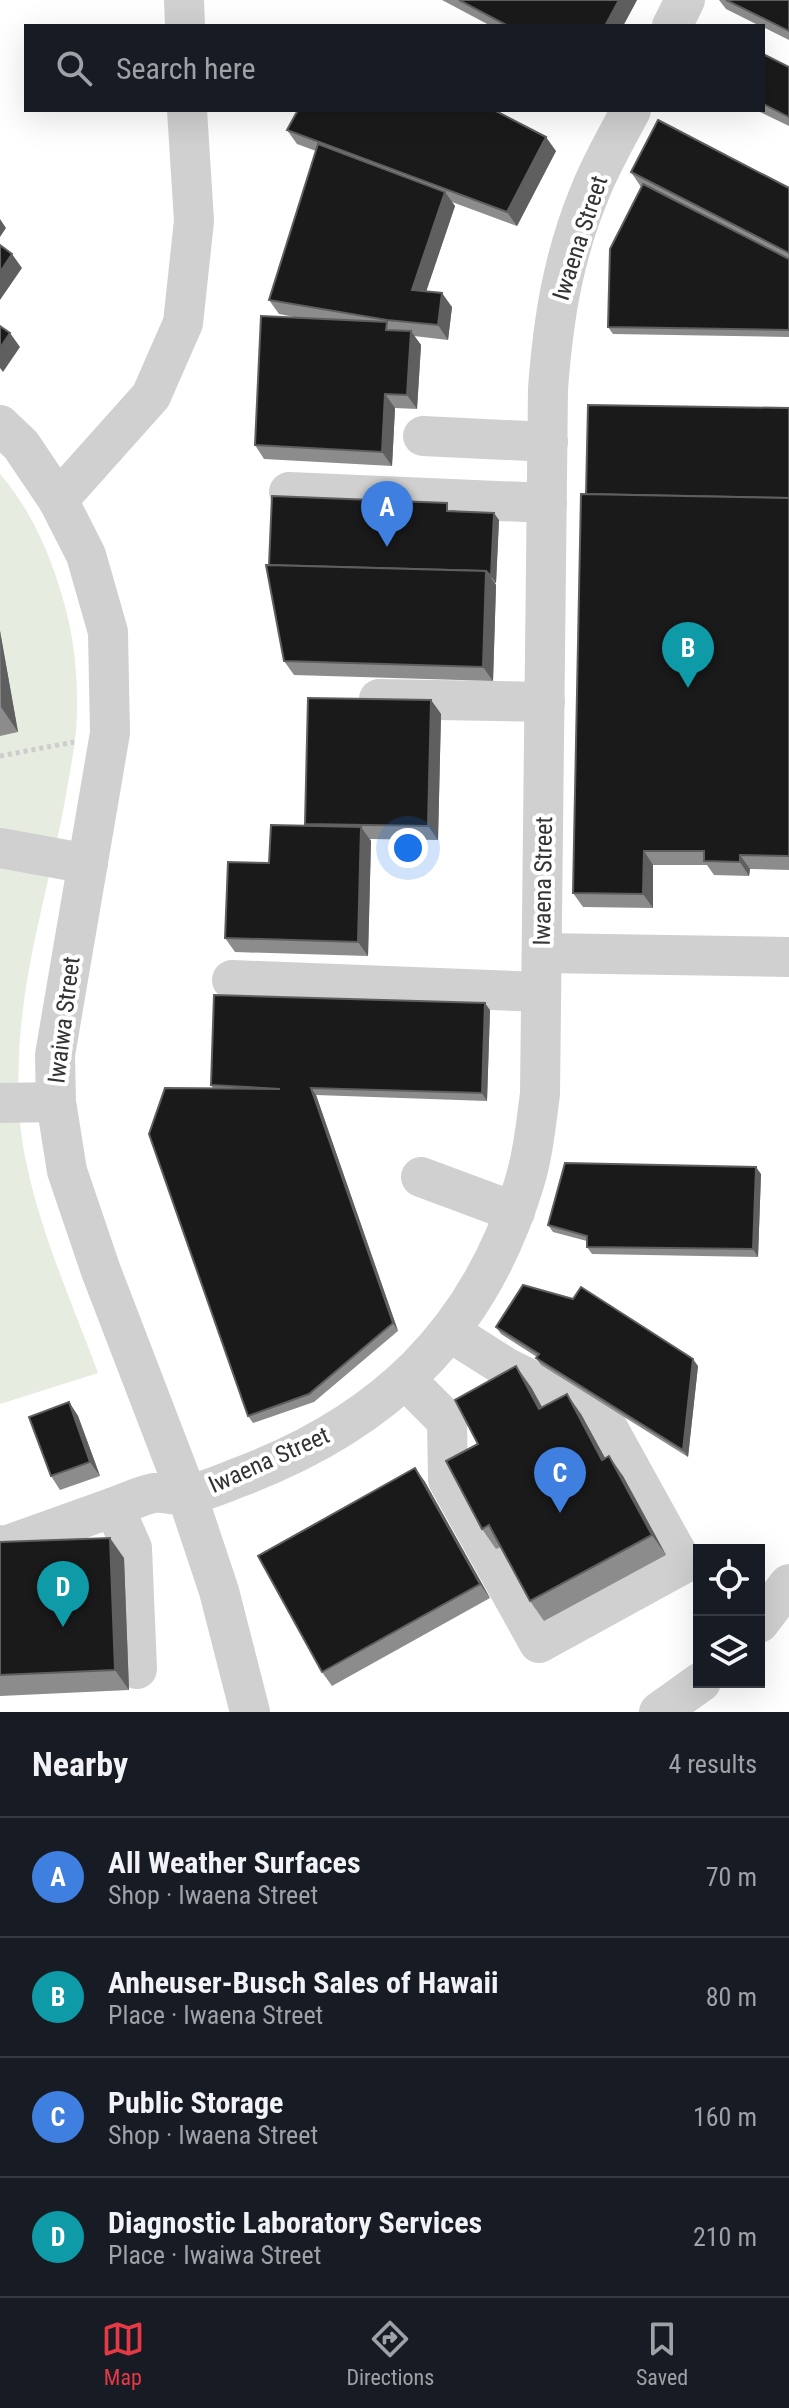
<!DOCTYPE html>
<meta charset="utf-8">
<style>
body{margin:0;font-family:"Roboto Condensed",sans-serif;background:#242831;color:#f1f3f6}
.controls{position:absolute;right:24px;bottom:24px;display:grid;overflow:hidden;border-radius:0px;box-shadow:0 8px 32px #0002}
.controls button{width:72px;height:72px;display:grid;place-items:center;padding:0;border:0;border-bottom:2px solid #363941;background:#171b24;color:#f1f3f6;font:40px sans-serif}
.you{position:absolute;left:408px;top:848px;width:28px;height:28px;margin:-20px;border:6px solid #fff;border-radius:50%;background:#1a73e8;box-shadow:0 0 0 12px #1a73e833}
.badge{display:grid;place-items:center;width:52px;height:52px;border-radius:50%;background:#e63946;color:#fff;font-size:26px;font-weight:700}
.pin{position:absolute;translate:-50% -66px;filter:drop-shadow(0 2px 4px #0008)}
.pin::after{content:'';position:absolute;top:42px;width:28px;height:24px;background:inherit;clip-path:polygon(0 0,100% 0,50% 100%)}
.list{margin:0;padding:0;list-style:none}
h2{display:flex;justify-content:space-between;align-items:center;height:104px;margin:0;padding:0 32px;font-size:34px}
h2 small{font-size:26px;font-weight:400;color:#9ea1a6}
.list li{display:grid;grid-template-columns:52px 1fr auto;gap:24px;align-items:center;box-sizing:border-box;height:120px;padding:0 32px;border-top:2px solid #363941}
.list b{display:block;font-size:30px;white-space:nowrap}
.list p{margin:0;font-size:26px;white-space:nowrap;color:#9ea1a6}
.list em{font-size:26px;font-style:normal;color:#9ea1a6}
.icon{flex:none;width:44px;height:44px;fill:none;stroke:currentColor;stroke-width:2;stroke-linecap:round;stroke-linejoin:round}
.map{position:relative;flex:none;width:789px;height:1712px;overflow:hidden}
.search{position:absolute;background:#171b24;box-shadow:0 8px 32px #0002;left:24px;right:24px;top:24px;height:88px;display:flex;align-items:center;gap:20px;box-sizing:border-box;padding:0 28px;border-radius:0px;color:#9ea1a6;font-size:30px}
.sheet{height:584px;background:#171b24}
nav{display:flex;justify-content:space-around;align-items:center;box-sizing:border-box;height:112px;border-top:2px solid #363941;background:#171b24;font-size:22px;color:#9ea1a6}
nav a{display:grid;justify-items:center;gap:4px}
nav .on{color:#e63946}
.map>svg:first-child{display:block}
.green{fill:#e6ecdf}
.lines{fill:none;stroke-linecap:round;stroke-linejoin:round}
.path{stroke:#cdcdcd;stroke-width:5;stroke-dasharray:4 4;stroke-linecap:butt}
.minor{stroke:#d0d0d0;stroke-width:40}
.wall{fill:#8c8c8c}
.shaded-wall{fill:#5f5f5f}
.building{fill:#1a1a1a;stroke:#5f5f5f;stroke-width:2}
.labels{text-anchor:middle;stroke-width:8;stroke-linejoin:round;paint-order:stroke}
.street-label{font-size:24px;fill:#333;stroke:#fff}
</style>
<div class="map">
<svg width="789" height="1712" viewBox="0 0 789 1712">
<rect width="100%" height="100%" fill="#fff"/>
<path class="green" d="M 0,474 C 26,504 45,542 57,580 C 72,623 78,666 77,711 C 77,735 72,760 68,783 C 53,875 22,965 19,1058 C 17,1093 19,1132 27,1166 C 42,1237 73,1305 98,1373 L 0,1404 Z"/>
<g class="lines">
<path class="path" d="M 0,756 L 74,742"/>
<g class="minor">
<path d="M 184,0 L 185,26"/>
<path d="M 672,26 L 685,0"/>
<path d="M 0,425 L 21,445 L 58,500 L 86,555 L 108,632 L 110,733 L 55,1055 L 56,1102 L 67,1171 L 101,1271 L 187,1495 L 219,1591 L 250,1712"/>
<path d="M 423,436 L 548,442"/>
<path d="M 289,492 L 547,503"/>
<path d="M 58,500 L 151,396 L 183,323 L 194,221 L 187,110"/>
<path d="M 379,699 L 545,702"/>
<path d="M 0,848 L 88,864"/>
<path d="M 542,953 L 789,957"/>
<path d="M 232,980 L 541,992"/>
<path d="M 0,1103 L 56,1102"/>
<path d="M 421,1177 L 515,1212"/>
<path d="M 406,1380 L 447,1421 L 448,1480 L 539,1643 L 683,1564 L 600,1414 L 507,1368 L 450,1332"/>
<path d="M 0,1545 L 5,1546 L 114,1507"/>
<path d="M 759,1623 L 789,1584"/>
<path d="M 137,1669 L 132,1548 L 114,1507 C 127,1503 141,1495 154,1493 C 164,1492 175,1496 185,1495 C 201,1493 222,1484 237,1478 C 382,1424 478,1334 524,1184 C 533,1155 536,1124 540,1094 L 548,389 C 553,320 563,257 590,192 C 601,164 617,137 631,110"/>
<path d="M 659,1712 L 701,1682"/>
</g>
</g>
<g class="wall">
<path d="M 442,0 L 637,0 L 623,26 L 491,26 Z"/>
<path d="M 719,0 L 789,0 L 789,40 L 763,27 L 763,26 L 760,26 L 726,9 Z"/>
<path d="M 763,54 L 789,67 L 789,126 L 756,110 L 763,110 Z"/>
<path d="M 287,130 L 556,151 L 517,226 L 452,202 L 455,206 L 426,291 L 452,307 L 448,340 L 414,336 L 421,345 L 417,409 L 395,408 L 392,466 L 264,459 L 255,445 L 299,318 L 279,314 L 269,300 L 316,151 L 297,144 Z"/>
<path d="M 631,172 L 789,188 L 789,337 L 613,334 L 608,327 L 641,187 Z"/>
<path d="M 789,408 L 789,870 L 750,869 L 749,876 L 714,875 L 707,865 L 653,865 L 653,908 L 583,907 L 573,893 Z"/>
<path d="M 452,510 L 499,520 L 496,583 L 495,583 L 496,585 L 493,681 L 294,675 L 284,661 L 269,565 Z"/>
<path d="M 0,631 L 18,732 L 0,736 Z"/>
<path d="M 431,700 L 441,714 L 438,840 L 370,839 L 371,841 L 368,956 L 235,952 L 225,938 L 269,863 L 306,826 L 305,824 Z"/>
<path d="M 490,1010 L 487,1101 L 316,1095 L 398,1331 L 314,1402 L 253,1423 L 248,1416 L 213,1088 L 211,1085 Z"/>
<path d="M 761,1174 L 758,1257 L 592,1254 L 587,1247 L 587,1241 L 553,1232 L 548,1225 Z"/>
<path d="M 496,1327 L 698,1366 L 688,1457 L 541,1365 L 536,1358 L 537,1357 L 501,1334 Z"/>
<path d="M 531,1387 L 542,1407 L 581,1414 L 605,1458 L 623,1476 L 666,1555 L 544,1621 L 530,1601 L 501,1547 L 496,1549 L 482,1529 L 478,1444 Z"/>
<path d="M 69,1402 L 78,1416 L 100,1476 L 60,1490 L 51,1476 Z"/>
<path d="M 415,1468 L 425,1482 L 490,1598 L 332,1686 L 322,1672 Z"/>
<path d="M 0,1542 L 124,1558 L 129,1690 L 0,1696 Z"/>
</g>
<g class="shaded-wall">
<path d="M 619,0 L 637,0 L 623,26 L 605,26 Z"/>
<path d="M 546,137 L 556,151 L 517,226 L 507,212 Z"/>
<path d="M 445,192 L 455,206 L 422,304 L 412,290 Z"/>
<path d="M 0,219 L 6,228 L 0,237 Z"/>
<path d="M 12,254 L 22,268 L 0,300 L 0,272 Z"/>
<path d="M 442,293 L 452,307 L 448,340 L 438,325 Z"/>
<path d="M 411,331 L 421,345 L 417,409 L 407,395 Z"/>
<path d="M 10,333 L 20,347 L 3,372 L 0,368 L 0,348 Z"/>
<path d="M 385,394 L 395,408 L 392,466 L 382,452 Z"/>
<path d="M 494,513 L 499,520 L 496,583 L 491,576 Z"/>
<path d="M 486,571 L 496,585 L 493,681 L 483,667 Z"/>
<path d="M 0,631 L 18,732 L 1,707 Z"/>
<path d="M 431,700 L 441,714 L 438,840 L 428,826 Z"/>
<path d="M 361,827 L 371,841 L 368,956 L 358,942 Z"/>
<path d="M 644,851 L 653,865 L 653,908 L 643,894 Z"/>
<path d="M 740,855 L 750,869 L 749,876 L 740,862 Z"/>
<path d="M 485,1003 L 490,1010 L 487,1101 L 482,1093 Z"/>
<path d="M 311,1088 L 316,1095 L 398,1331 L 393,1323 Z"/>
<path d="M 756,1167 L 761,1174 L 758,1257 L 753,1249 Z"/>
<path d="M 693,1359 L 698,1366 L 688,1457 L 683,1450 Z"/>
<path d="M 516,1366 L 531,1387 L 554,1429 L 539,1409 Z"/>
<path d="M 567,1394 L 581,1414 L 617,1480 L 602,1460 Z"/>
<path d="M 69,1402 L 78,1416 L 100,1476 L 90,1462 Z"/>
<path d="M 609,1456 L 623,1476 L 666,1555 L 652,1535 Z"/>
<path d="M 415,1468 L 425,1482 L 490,1598 L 480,1584 Z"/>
<path d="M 110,1538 L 124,1558 L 129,1690 L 115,1670 Z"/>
</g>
<g class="building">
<path d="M 459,0 L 619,0 L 605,26 L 508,26 Z"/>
<path d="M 726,0 L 789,0 L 789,31 Z"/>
<path d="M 763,54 L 789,67 L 789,117 L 763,104 Z"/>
<path d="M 298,110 L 494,110 L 546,137 L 507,212 L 287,130 Z"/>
<path d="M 658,120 L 789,188 L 789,253 L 631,172 Z"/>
<path d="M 318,144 L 445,192 L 412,290 L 442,293 L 438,325 L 387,320 L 269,300 Z"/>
<path d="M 643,184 L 789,259 L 789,330 L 608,327 L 610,249 Z"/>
<path d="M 0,245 L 12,254 L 0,272 Z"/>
<path d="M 261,316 L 387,322 L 386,330 L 411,331 L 407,395 L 385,394 L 382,452 L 255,445 Z"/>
<path d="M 0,326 L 10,333 L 0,348 Z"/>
<path d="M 588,405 L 789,408 L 789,498 L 586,494 Z"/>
<path d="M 581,494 L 789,498 L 789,856 L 740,855 L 740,862 L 704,861 L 704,851 L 644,851 L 643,894 L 573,893 Z"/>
<path d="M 272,496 L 447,503 L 447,511 L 494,513 L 491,576 L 486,571 L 269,565 Z"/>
<path d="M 266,565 L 486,571 L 483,667 L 284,661 Z"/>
<path d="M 308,698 L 431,700 L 428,826 L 305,824 Z"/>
<path d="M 271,825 L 361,827 L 358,942 L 225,938 L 228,862 L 269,863 Z"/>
<path d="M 214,995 L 485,1003 L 482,1093 L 311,1088 L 393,1323 L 309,1394 L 248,1416 L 149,1134 L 165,1088 L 280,1089 L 211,1085 Z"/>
<path d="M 565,1163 L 756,1167 L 753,1249 L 587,1247 L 587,1236 L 548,1225 Z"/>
<path d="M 523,1285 L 573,1299 L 581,1287 L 693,1359 L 683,1450 L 536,1358 L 539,1354 L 496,1327 Z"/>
<path d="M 516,1366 L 539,1409 L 567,1394 L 602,1460 L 609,1456 L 652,1535 L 530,1601 L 489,1525 L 482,1529 L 446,1461 L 478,1444 L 455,1400 Z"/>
<path d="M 69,1402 L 90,1462 L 51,1476 L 29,1417 Z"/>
<path d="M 415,1468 L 480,1584 L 322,1672 L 258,1556 Z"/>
<path d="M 110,1538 L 115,1670 L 0,1675 L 0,1542 Z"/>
</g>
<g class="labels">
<g class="street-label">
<text transform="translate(580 238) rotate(-72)" y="8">Iwaena Street</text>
<text transform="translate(543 881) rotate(-89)" y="8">Iwaena Street</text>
<text transform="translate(64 1020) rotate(-83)" y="8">Iwaiwa Street</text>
<text transform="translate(269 1460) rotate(-24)" y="8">Iwaena Street</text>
</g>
</g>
</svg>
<div class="controls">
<button><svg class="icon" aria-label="locate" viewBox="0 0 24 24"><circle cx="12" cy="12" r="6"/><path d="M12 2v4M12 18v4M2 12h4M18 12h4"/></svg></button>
<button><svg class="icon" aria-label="layers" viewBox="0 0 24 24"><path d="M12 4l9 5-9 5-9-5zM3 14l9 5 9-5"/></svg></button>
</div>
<div class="you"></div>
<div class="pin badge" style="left:387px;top:547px;background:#3f7fe0">A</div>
<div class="pin badge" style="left:688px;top:688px;background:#0f9aa8">B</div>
<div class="pin badge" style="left:560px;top:1513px;background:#3f7fe0">C</div>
<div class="pin badge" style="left:63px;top:1627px;background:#0f9aa8">D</div>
<div class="search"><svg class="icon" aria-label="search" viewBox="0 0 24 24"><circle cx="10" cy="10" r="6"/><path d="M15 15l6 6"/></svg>Search here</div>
</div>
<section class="sheet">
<h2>Nearby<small>4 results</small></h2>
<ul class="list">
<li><span class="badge" style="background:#3f7fe0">A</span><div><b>All Weather Surfaces</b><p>Shop · Iwaena Street</p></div><em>70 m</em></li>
<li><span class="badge" style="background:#0f9aa8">B</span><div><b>Anheuser-Busch Sales of Hawaii</b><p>Place · Iwaena Street</p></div><em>80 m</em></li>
<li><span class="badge" style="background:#3f7fe0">C</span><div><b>Public Storage</b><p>Shop · Iwaena Street</p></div><em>160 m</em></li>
<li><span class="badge" style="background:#0f9aa8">D</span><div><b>Diagnostic Laboratory Services</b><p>Place · Iwaiwa Street</p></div><em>210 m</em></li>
</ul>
</section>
<nav>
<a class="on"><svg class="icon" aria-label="map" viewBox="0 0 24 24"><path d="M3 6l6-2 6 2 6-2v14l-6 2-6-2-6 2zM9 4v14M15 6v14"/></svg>Map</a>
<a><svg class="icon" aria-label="directions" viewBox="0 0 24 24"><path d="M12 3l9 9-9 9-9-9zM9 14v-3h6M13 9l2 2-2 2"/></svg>Directions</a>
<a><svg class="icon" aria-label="saved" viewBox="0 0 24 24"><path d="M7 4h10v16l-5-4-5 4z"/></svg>Saved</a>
</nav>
